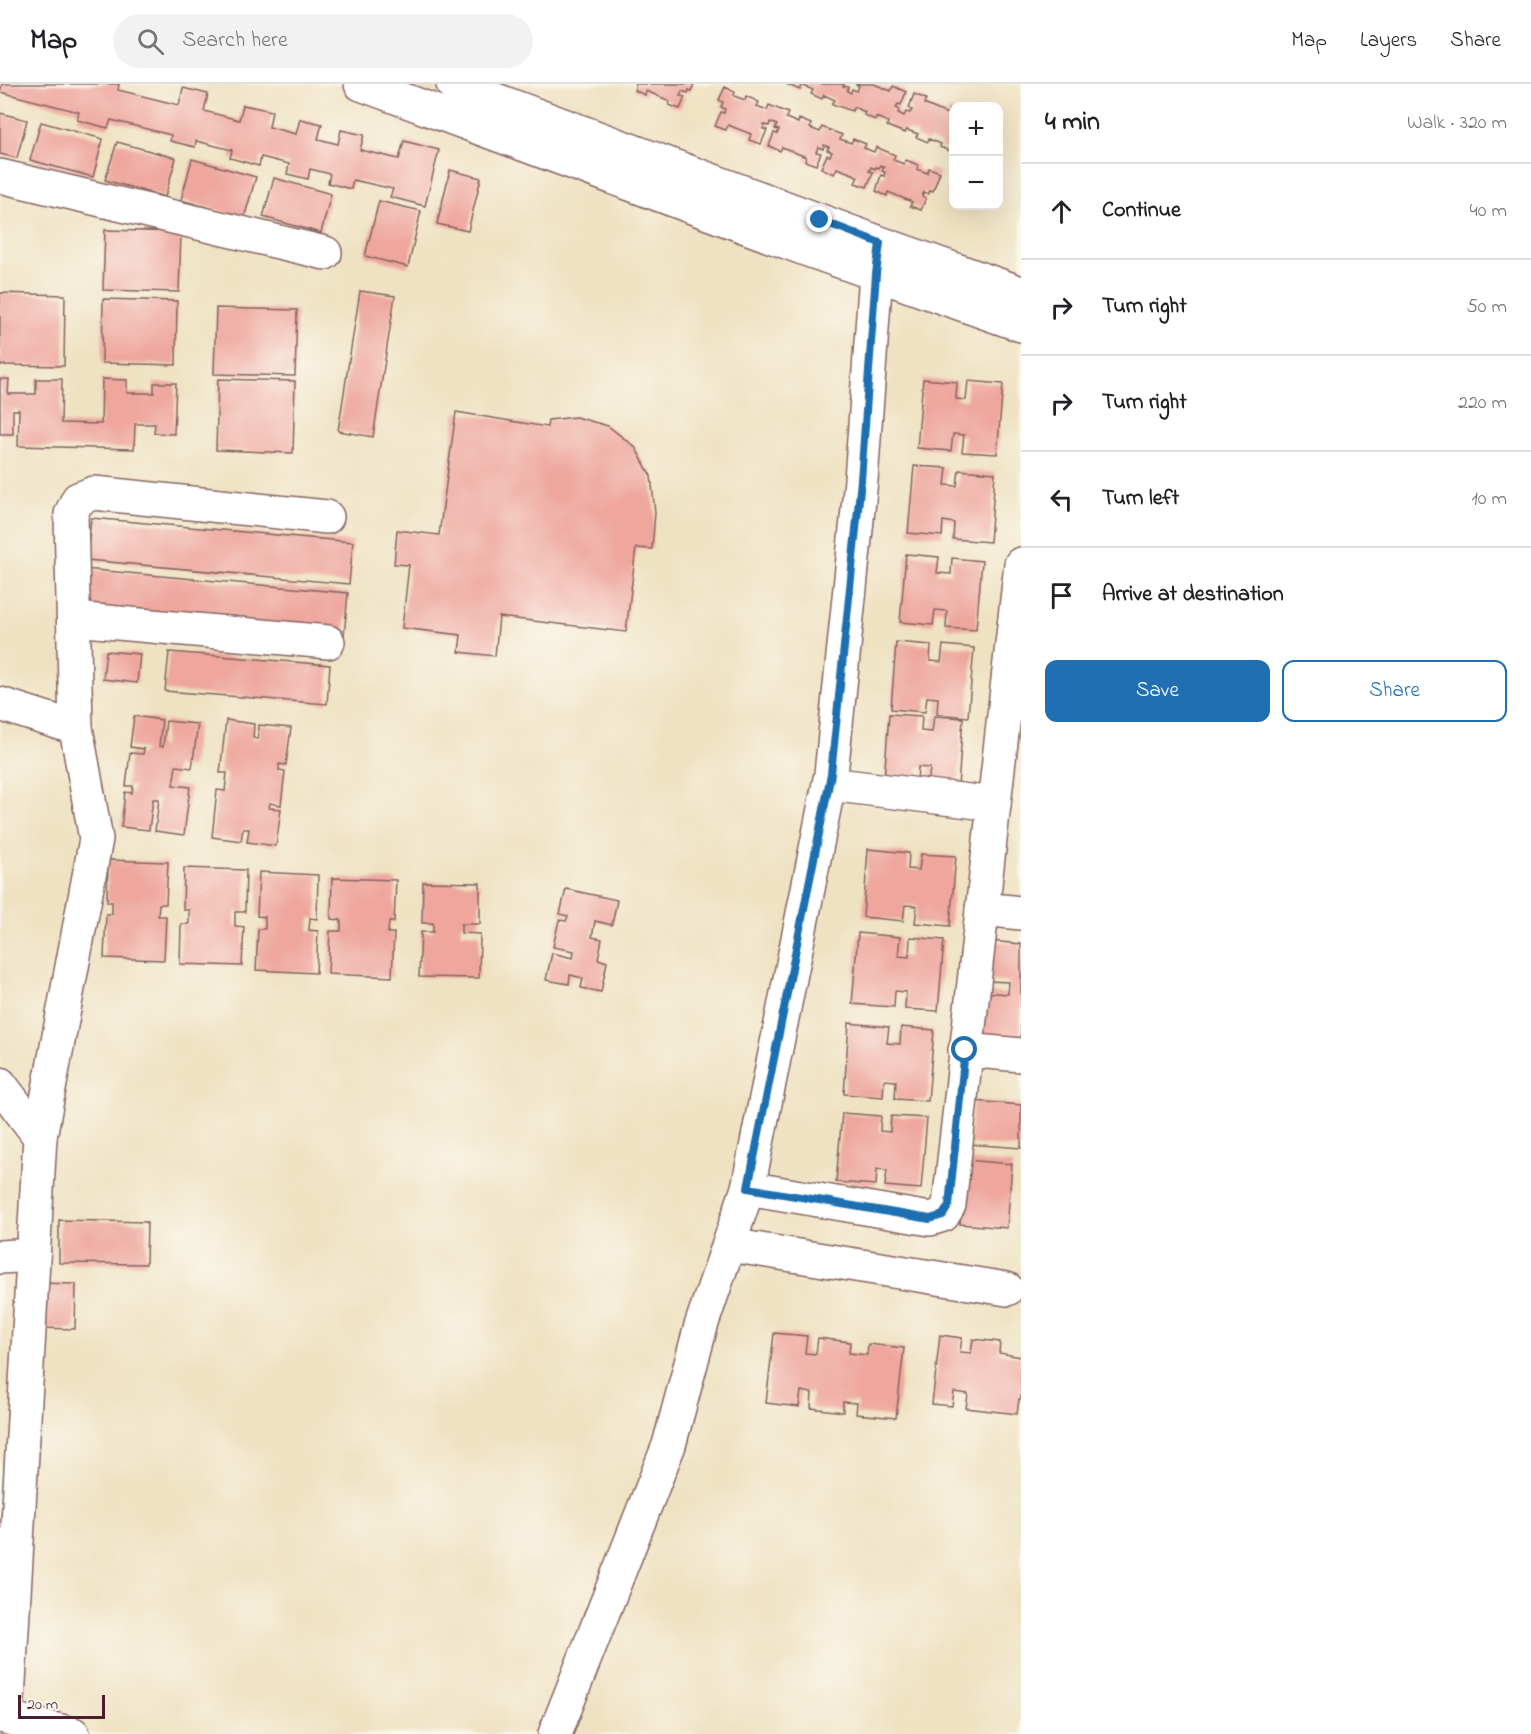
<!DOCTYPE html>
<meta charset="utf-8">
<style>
body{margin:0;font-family:"Indie Flower",sans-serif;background:#f2f2f2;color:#202124}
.controls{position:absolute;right:18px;top:18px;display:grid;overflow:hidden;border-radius:12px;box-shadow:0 6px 24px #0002}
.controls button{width:54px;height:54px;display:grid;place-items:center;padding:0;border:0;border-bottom:2px solid #e0e0e0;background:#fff;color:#202124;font:30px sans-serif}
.scale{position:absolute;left:18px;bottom:15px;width:87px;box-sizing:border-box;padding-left:6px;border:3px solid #4a1f2b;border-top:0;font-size:16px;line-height:21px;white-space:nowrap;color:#4a1f2b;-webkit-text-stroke:4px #fbf7ec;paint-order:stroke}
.stop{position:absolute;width:18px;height:18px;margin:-14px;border:4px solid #1f6fb2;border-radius:50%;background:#fff}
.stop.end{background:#1f6fb2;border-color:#fff;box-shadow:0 2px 6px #0008}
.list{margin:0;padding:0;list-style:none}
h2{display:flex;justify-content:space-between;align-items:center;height:78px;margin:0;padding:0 24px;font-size:26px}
h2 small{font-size:20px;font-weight:400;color:#757577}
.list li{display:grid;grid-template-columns:39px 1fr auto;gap:18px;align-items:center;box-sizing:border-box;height:96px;padding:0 24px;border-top:2px solid #e0e0e0}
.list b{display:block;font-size:22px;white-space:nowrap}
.list em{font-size:20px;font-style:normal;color:#757577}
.actions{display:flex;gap:12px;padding:18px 24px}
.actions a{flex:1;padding:14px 0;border:2px solid #1f6fb2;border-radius:12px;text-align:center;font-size:21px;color:#1f6fb2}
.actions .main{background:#1f6fb2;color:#fff}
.icon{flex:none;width:33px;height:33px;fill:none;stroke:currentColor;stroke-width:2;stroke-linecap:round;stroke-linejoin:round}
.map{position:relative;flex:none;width:1021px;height:1650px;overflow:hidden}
header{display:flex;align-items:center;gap:36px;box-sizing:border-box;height:84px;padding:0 30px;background:#fff;border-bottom:2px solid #e0e0e0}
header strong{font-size:28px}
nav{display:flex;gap:33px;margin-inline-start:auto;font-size:21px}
.search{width:420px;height:54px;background:#f2f2f2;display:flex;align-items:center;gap:15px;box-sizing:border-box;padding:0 21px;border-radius:33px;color:#757577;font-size:22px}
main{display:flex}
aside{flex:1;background:#fff}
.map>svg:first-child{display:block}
.building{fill:#eea69d}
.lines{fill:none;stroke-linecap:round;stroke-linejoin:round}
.minor-casing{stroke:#846360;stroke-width:36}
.minor{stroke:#fff;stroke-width:33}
.route{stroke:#1f6fb2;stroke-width:8}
</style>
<header>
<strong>Map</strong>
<div class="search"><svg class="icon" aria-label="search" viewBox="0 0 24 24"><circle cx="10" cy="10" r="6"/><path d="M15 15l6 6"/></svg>Search here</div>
<nav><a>Map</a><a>Layers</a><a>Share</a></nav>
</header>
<main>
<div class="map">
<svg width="1021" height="1650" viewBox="0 0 1021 1650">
<rect width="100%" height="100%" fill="#fbf7ec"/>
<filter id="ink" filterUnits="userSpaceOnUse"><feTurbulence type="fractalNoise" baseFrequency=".0167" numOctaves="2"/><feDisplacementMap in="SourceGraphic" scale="12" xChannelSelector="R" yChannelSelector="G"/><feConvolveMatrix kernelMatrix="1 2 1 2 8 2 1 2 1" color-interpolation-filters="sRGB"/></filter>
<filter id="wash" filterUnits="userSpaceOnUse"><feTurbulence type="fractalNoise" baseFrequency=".008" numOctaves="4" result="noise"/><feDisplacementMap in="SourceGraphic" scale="24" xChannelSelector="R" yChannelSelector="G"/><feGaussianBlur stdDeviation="1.35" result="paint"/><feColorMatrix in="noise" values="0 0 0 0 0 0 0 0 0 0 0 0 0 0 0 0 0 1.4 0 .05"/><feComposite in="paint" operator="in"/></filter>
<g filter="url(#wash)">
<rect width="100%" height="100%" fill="#efe2c2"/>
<g id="blocks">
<g class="building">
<path d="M 2,0 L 119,0 L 118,6 L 179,21 L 183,4 L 208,10 L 204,27 L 239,36 L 243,21 L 272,27 L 269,43 L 296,50 L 300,35 L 322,40 L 318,55 L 338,60 L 341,46 L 364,51 L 360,66 L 399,75 L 404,57 L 439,66 L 425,122 L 390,113 L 393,105 L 353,96 L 351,105 L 328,99 L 330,90 L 310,85 L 308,95 L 287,90 L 289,80 L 261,73 L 259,82 L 230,74 L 232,66 L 196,57 L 195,63 L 170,57 L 171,51 L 111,36 L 108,44 L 77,36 L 79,28 L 0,8 Z"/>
<path d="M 636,0 L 694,0 L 691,7 L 689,6 L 688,9 L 682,7 L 680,12 L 685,13 L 680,25 L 669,21 L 670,17 L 646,7 L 645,11 L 634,6 Z"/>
<path d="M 786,0 L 844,0 L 843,2 L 848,3 L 847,7 L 851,9 L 852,5 L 857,7 L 859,2 L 855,0 L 874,0 L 891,7 L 893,2 L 906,8 L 901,21 L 898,20 L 896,24 L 900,25 L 898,29 L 904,32 L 906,28 L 910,29 L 912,26 L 909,24 L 914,10 L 926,15 L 924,20 L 947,30 L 949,25 L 954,27 L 954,43 L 951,42 L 949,47 L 954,48 L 951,54 L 954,55 L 954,59 L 950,67 L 940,63 L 941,60 L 929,55 L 928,58 L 916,53 L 918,50 L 907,46 L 905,49 L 887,42 L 888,38 L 876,33 L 875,36 L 864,31 L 865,28 L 854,23 L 852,27 L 832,20 L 835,16 L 824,11 L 822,15 L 811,10 L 813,6 L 802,1 L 800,6 Z"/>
<path d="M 725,3 L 735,8 L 734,12 L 745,16 L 746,12 L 759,18 L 757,22 L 767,26 L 769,21 L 788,29 L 786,34 L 798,39 L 799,35 L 811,40 L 810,44 L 820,48 L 822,43 L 842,51 L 840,55 L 851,59 L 853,55 L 866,60 L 864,64 L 874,68 L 876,63 L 895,71 L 893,76 L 904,80 L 906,76 L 918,81 L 917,85 L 927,89 L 929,84 L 940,88 L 933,107 L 930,106 L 929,110 L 924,108 L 922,112 L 926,114 L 921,126 L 910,122 L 912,118 L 888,108 L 887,112 L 876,107 L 881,91 L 884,92 L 885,88 L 882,87 L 884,83 L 880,81 L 879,84 L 876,83 L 875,85 L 871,83 L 869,87 L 873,88 L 867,103 L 855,99 L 858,93 L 853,90 L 837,84 L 834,90 L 821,84 L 827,71 L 830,72 L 832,68 L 827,66 L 829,63 L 824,61 L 823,65 L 818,63 L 816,68 L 821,69 L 816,81 L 805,77 L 806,73 L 782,63 L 780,67 L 769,62 L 774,49 L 777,50 L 779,46 L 775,45 L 777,41 L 770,38 L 769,42 L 764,41 L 763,45 L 767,46 L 761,60 L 749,56 L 751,50 L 728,41 L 726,46 L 715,42 L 721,28 L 724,29 L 725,25 L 721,23 L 723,18 L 719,16 Z"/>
<path d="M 0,29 L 27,36 L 17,74 L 0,70 Z"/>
<path d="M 41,38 L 103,55 L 93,93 L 30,76 Z"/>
<path d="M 117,58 L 176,74 L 165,113 L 105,96 Z"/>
<path d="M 192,75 L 256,93 L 244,134 L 181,116 Z"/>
<path d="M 450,86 L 481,94 L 468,147 L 437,140 Z"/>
<path d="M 274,94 L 331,110 L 321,149 L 263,133 Z"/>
<path d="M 379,117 L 421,127 L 408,183 L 365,172 Z"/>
<path d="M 105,146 L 181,148 L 179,208 L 103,206 Z"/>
<path d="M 360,207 L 395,212 L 373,353 L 338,347 Z"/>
<path d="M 0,209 L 65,211 L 64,282 L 0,281 Z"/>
<path d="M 103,215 L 177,217 L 176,281 L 102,279 Z"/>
<path d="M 216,224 L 297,226 L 295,292 L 214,290 Z"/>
<path d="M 0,295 L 9,295 L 8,310 L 36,310 L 36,295 L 62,295 L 61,339 L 101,340 L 102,295 L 127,296 L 127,309 L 154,309 L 154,299 L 176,299 L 174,350 L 154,349 L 155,340 L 135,340 L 134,365 L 18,362 L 19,326 L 13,326 L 13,350 L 0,350 Z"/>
<path d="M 218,295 L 295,297 L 293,369 L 216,366 Z"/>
<path d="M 923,295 L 957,298 L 956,315 L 966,316 L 968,297 L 1003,300 L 997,370 L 962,368 L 964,351 L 953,350 L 951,367 L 917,364 Z"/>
<path d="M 456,328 L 547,343 L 548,336 L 576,333 L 608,342 L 635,363 L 651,392 L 655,429 L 652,465 L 636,464 L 626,548 L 499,533 L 495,572 L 459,568 L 461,551 L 402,544 L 409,481 L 394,480 L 397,446 L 439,451 Z"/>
<path d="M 914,382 L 947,384 L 945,401 L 957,402 L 959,386 L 995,389 L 990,458 L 953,455 L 954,439 L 943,437 L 942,452 L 908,449 Z"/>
<path d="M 91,434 L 353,458 L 349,500 L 87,476 Z"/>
<path d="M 906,470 L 939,473 L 937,489 L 951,490 L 952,474 L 982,477 L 976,546 L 946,544 L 947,527 L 935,526 L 933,541 L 900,538 Z"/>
<path d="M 84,485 L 348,509 L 344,552 L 80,527 Z"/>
<path d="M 896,558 L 931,561 L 930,577 L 941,578 L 943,561 L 974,564 L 968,633 L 937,630 L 938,614 L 927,613 L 925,628 L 891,625 Z"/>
<path d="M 106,567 L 140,570 L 137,599 L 103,595 Z"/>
<path d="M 169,568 L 330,581 L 327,620 L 165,607 Z"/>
<path d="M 889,630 L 922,632 L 921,647 L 932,648 L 934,632 L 963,634 L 958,703 L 928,701 L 930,684 L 918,683 L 917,699 L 884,697 Z"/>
<path d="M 134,632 L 162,636 L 159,662 L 163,663 L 166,637 L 198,640 L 192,684 L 176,682 L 173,701 L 190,703 L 184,751 L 155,747 L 159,715 L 153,715 L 149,746 L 121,743 L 125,708 L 132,709 L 133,702 L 126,702 L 130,669 L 143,670 L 144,665 L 130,663 Z"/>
<path d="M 226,636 L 254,640 L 253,654 L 258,655 L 259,641 L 291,644 L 286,681 L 279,680 L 279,686 L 285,687 L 281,721 L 270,719 L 269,724 L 281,725 L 276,762 L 247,758 L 249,745 L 243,745 L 241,757 L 212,753 L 217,706 L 225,707 L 227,689 L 220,689 Z"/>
<path d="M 868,765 L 909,769 L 908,785 L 919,786 L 921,770 L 956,772 L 950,842 L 915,839 L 917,822 L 905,821 L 903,837 L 863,833 Z"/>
<path d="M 108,776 L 168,778 L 166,820 L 159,820 L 158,832 L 166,832 L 164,876 L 104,874 L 106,830 L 112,830 L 112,818 L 107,818 Z"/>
<path d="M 184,784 L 246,786 L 245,828 L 235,828 L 235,842 L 244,843 L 242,882 L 180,880 L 181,840 L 189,840 L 189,826 L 183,826 Z"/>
<path d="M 259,788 L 318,791 L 317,835 L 310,834 L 309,846 L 318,847 L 316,889 L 256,886 L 258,845 L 265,845 L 265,833 L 257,832 Z"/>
<path d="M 332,794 L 396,796 L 394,838 L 389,838 L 388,849 L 394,849 L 392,893 L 328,890 L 330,847 L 341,847 L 341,836 L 331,835 Z"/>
<path d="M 423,798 L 480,799 L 480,840 L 461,840 L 461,849 L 480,850 L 479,894 L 419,893 L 421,848 L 433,848 L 433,839 L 422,839 Z"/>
<path d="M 566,805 L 617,816 L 612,841 L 595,837 L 592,853 L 602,855 L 598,875 L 607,878 L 601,908 L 581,904 L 583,894 L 570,891 L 569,900 L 546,896 L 552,869 L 573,874 L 574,867 L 553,863 L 559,836 L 566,837 L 568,832 L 560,830 Z"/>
<path d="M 858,849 L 900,853 L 898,872 L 909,873 L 910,853 L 944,856 L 938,927 L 905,925 L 906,908 L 895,907 L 894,923 L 852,920 Z"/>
<path d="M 990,857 L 1021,860 L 1021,955 L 981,952 L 984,908 L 1008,910 L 1009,898 L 987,897 Z"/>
<path d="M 849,939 L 889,943 L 887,959 L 900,960 L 901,943 L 934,946 L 928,1017 L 895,1015 L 896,997 L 884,996 L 883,1013 L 844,1010 Z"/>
<path d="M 973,1017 L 1021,1021 L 1021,1064 L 969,1060 Z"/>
<path d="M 842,1029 L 881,1032 L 880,1047 L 890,1048 L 891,1032 L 927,1034 L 921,1105 L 885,1102 L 887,1086 L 877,1085 L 876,1101 L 836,1098 Z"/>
<path d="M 965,1076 L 1012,1080 L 1007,1144 L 960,1140 Z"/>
<path d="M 59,1136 L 147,1138 L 146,1180 L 59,1179 Z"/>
<path d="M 36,1199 L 76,1200 L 75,1245 L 36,1244 Z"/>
<path d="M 774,1249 L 807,1252 L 805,1269 L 816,1270 L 818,1254 L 850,1258 L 849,1269 L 867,1271 L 868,1260 L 904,1264 L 896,1334 L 856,1330 L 857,1319 L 843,1318 L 843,1328 L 811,1324 L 812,1309 L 801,1307 L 799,1323 L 766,1319 Z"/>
<path d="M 940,1251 L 962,1254 L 960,1268 L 971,1269 L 973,1255 L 1000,1258 L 999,1269 L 1021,1273 L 1021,1315 L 1019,1315 L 1017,1330 L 966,1324 L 968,1310 L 954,1308 L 952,1322 L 932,1320 Z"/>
</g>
</g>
</g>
<g filter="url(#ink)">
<use href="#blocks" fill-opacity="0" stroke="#846360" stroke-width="1.5"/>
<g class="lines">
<defs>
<g id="minor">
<path d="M 361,0 L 808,166 L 1021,241"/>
<path d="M 453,0 L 880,159 L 1021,209"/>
<path d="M 0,92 L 325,169"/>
<path d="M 74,535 L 328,558"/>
<path d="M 0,620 L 76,644 L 96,755 L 40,1053"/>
<path d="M 76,644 L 71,430 L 78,415 L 94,409 L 327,433"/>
<path d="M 829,700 L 994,720"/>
<path d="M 982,825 L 1021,829"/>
<path d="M 965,966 L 1021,971"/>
<path d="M 0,1000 L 40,1053 L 7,1633"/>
<path d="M 748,1104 L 930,1135 L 943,1131 L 949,1121 L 1021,480"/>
<path d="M 729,1161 L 1007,1205"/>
<path d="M 0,1173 L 33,1171"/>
<path d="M 0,1632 L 73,1650"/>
<path d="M 555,1650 L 669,1361 L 701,1242 L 748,1104 L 831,690 L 861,396 L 876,190 L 880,159"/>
</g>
</defs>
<use href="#minor" class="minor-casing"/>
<use href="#minor" class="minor"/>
</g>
</g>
<g class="lines" filter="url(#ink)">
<path class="route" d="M 820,136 L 880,159 L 876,190 L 861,396 L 831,690 L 748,1104 L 930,1135 L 943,1131 L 949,1121 L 965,966"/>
</g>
</svg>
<div class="controls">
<button>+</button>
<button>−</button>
</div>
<div class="scale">20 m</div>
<div class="stop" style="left:965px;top:966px"></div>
<div class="stop end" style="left:820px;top:136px"></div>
</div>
<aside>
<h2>4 min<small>Walk · 320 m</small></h2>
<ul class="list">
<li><svg class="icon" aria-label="ahead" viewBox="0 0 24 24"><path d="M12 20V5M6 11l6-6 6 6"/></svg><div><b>Continue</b></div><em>40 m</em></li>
<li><svg class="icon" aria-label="right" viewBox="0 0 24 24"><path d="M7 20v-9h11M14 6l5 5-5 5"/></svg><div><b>Turn right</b></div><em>50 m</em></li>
<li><svg class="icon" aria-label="right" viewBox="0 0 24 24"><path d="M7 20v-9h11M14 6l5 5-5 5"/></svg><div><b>Turn right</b></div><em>220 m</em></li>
<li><svg class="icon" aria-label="left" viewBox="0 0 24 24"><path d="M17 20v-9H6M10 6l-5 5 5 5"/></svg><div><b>Turn left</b></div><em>10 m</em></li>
<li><svg class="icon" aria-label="arrive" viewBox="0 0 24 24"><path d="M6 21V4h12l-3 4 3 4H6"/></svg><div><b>Arrive at destination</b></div></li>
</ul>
<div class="actions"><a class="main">Save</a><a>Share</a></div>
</aside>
</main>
